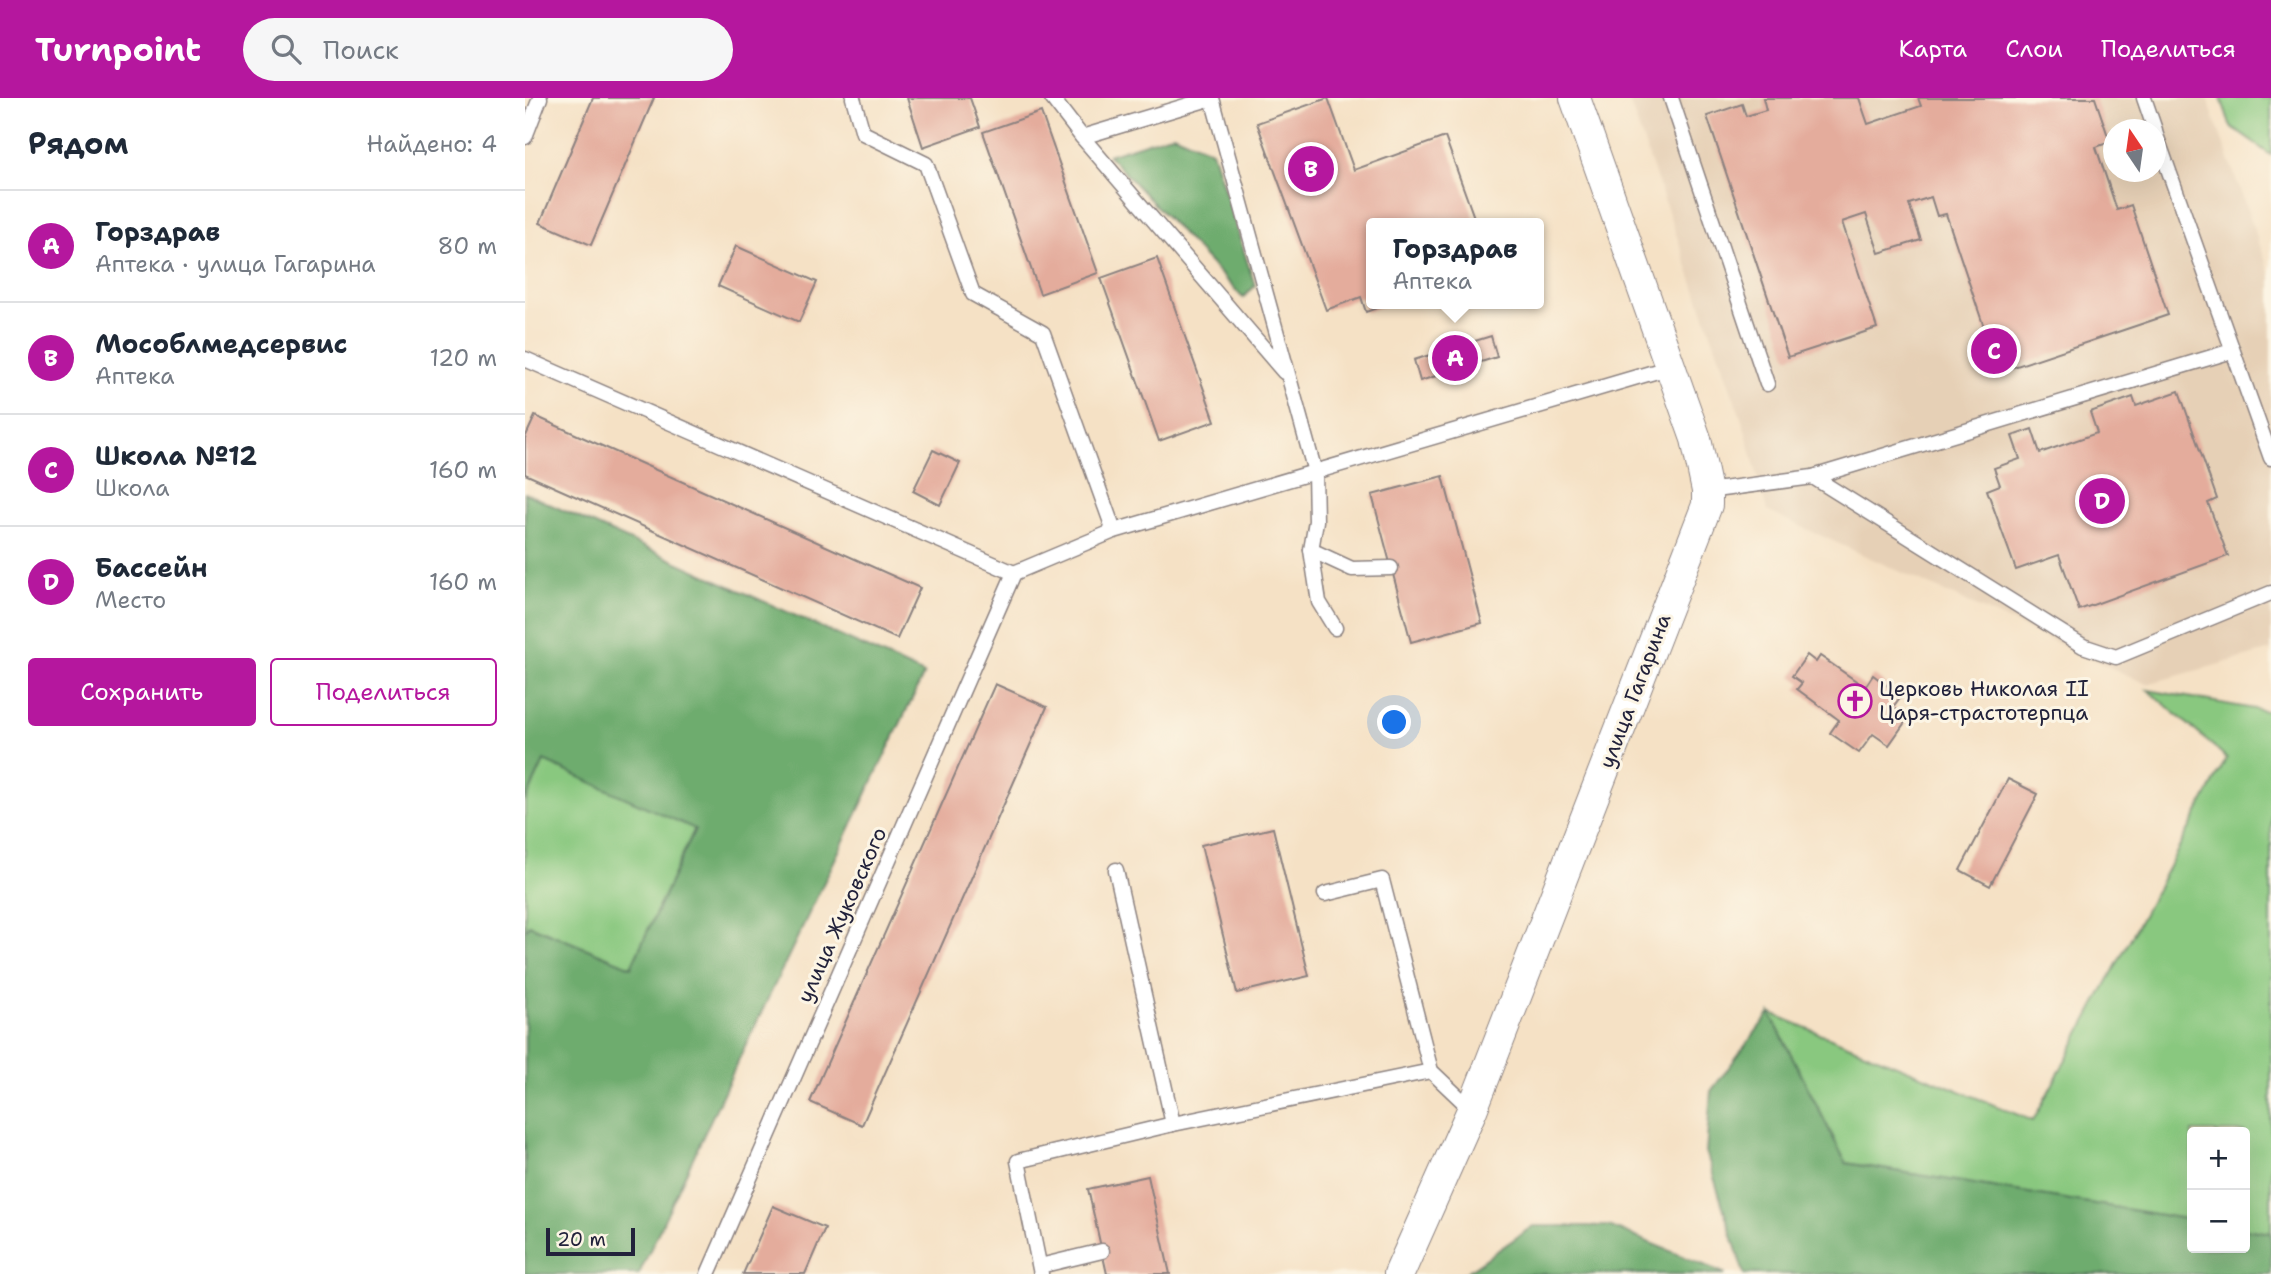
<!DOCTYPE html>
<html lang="ru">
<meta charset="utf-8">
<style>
body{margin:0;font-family:"Shantell Sans",sans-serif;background:#f6f6f7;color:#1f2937}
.controls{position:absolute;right:21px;bottom:21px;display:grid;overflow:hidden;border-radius:7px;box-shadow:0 7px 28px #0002}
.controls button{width:63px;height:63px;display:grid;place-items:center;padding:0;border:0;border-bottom:2px solid #e0e1e3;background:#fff;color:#1f2937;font:35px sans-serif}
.compass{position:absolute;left:1578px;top:21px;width:63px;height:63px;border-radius:50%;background:#fff;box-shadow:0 7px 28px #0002;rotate:347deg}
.scale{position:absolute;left:21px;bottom:18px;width:89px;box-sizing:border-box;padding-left:7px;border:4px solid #22223b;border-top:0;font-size:19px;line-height:24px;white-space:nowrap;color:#22223b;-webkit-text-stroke:5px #fcf5e5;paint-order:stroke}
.you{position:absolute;left:870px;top:625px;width:24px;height:24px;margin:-18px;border:5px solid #fff;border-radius:50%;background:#1a73e8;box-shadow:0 0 0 10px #1a73e833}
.badge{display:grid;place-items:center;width:46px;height:46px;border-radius:50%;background:#b5179e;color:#fff;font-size:23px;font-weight:700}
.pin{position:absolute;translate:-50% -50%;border:4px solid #fff;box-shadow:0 2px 7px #0006}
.popup{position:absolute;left:841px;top:120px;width:178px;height:91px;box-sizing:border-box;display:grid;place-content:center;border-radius:7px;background:#fff;filter:drop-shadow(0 2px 5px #0005);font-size:23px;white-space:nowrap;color:#747a83}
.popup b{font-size:26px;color:#1f2937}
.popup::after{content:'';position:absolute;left:50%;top:100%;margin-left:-14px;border:14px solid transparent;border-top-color:#fff}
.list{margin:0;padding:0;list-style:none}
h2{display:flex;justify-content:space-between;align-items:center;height:91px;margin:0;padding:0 28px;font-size:30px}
h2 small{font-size:23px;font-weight:400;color:#747a83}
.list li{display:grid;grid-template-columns:46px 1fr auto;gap:21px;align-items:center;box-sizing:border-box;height:112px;padding:0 28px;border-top:2px solid #e0e1e3}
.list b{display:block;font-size:26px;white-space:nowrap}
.list p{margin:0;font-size:23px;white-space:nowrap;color:#747a83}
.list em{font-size:23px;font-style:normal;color:#747a83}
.actions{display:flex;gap:14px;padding:21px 28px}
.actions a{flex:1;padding:16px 0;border:2px solid #b5179e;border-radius:7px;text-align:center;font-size:24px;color:#b5179e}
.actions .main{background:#b5179e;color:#fff}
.icon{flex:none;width:38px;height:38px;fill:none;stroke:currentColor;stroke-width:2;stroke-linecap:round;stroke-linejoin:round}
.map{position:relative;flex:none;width:1746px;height:1176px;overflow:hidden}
header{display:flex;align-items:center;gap:42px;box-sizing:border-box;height:98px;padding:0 35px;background:#b5179e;color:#fff}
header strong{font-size:33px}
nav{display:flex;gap:38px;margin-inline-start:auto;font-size:24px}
.search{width:490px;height:63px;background:#f6f6f7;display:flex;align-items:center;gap:18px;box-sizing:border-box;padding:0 24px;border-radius:38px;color:#747a83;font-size:26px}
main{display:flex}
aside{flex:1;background:#fff}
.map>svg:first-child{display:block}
.built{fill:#e6d0b6;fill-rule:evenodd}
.green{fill:#89c87f;stroke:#56755d;stroke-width:2}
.forest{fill:#6eac6e;stroke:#486754;stroke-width:2}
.building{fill:#e4ac9c}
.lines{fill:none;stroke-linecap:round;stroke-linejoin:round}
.lane-casing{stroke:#8c8280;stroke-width:17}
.street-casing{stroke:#8c8280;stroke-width:32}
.lane{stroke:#fff;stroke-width:14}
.street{stroke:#fff;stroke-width:30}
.labels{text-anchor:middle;stroke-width:6;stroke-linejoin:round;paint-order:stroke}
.poi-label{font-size:21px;fill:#22223b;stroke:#fcf5e5;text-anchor:start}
.street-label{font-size:21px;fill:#22223b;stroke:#fcf5e5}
</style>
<header>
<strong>Turnpoint</strong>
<div class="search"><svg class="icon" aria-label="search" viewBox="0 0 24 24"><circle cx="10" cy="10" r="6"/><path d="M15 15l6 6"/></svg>Поиск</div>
<nav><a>Карта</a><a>Слои</a><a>Поделиться</a></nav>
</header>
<main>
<aside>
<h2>Рядом<small>Найдено: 4</small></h2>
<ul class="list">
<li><span class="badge">A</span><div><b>Горздрав</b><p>Аптека · улица Гагарина</p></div><em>80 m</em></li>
<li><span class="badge">B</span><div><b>Мособлмедсервис</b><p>Аптека</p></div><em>120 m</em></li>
<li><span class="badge">C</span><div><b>Школа №12</b><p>Школа</p></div><em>160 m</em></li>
<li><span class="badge">D</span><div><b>Бассейн</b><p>Место</p></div><em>160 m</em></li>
</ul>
<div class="actions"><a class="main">Сохранить</a><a>Поделиться</a></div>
</aside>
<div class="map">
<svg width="1746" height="1176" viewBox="0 0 1746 1176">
<rect width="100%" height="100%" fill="#fcf5e5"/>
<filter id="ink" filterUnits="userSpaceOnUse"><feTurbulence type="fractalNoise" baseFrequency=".0143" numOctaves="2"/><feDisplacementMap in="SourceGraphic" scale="14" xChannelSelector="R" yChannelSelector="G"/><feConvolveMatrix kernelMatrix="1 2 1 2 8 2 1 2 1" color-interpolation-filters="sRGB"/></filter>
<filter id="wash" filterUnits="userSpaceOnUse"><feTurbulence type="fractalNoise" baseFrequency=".00686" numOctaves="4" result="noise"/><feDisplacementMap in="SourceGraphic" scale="28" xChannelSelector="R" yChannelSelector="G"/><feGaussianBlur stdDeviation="1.57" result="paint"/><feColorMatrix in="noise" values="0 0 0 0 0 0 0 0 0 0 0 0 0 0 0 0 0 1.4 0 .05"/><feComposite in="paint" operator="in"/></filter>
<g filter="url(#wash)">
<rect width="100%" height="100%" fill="#f5e1c5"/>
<path class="built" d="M 1103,0 L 1682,0 L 1746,178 L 1746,552 L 1622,586 L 1242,413 L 1219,328 ZM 1588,32 L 1630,32 L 1630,74 L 1588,74 Z"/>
<g class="green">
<path d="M 1696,0 L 1746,0 L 1746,57 L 1706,29 Z"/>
<path d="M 1623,592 L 1746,614 L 1746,1135 L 1720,1131 L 1720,1034 L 1667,1034 L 1667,1122 L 1321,1065 L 1245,915 L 1508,1023 L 1702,660 Z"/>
<path d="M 19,663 L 170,730 L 106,869 L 4,827 L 0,833 L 0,704 Z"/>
</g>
<g class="forest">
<path d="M 648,36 L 687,53 L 730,188 L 718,200 L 583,57 Z"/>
<path d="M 0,395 L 399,576 L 214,961 L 114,1176 L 0,1176 L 0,833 L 4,827 L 106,869 L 170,731 L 19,663 L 0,704 Z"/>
<path d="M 1245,915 L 1321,1065 L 1667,1122 L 1667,1150 L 1720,1150 L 1720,1131 L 1746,1135 L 1746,1176 L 1219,1176 L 1181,1054 L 1186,993 Z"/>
<path d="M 1008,1128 L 1084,1128 L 1201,1176 L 939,1176 Z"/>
</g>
<g id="blocks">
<g class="building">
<path d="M 68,0 L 129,0 L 66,147 L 15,125 Z"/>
<path d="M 382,0 L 445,0 L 455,29 L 398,49 Z"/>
<path d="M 803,0 L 829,72 L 920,39 L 951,125 L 846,125 L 846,206 L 862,206 L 841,214 L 836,199 L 801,212 L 732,25 Z"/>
<path d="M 1238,0 L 1334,0 L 1343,26 L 1396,8 L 1393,0 L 1570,0 L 1585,44 L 1571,49 L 1592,112 L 1606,107 L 1643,217 L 1474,274 L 1421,116 L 1412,118 L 1406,99 L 1384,106 L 1396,142 L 1354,155 L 1341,116 L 1317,124 L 1352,230 L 1263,259 L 1182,18 L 1217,6 L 1221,18 L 1241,12 Z"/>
<path d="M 516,14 L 573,175 L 515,196 L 458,34 Z"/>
<path d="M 211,148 L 292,184 L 274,224 L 193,188 Z"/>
<path d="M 632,160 L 690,323 L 634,343 L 576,180 Z"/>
<path d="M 966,238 L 972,259 L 895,283 L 889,262 Z"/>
<path d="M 1654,293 L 1692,401 L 1683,405 L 1703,458 L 1554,512 L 1534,457 L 1491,472 L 1462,392 L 1475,387 L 1469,370 L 1495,361 L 1487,338 L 1507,331 L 1515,355 L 1572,335 L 1565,314 L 1608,299 L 1611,308 Z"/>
<path d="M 10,318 L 395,490 L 372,541 L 0,376 L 0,340 Z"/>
<path d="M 408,352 L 435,365 L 415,407 L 388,393 Z"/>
<path d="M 918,378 L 957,525 L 886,544 L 847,397 Z"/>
<path d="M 1282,557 L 1291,564 L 1295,558 L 1340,589 L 1348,577 L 1376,598 L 1368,609 L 1383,620 L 1364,647 L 1348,636 L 1334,655 L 1305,635 L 1314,622 L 1272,591 L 1277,585 L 1267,578 Z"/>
<path d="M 470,586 L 522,609 L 337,1027 L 285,1004 Z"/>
<path d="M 1483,681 L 1513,696 L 1465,788 L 1435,772 Z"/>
<path d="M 748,730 L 784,878 L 712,895 L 676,747 Z"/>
<path d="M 623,1078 L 645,1176 L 582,1176 L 563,1091 Z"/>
<path d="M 248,1108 L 300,1130 L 280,1176 L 218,1176 Z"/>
</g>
</g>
</g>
<g filter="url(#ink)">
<use href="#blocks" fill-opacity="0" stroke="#8c8280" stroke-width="2"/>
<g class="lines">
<defs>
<g id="lane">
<path d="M 328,0 L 338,35 L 401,66 L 448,196 L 518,235 L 589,433"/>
<path d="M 527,0 L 557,39 L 759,274"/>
<path d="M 687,0 L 790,374 L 791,423 L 786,452 L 794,504 L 810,530"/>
<path d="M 1146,0 L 1242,286"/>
<path d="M 1619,0 L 1630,32"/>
<path d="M 1630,34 L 1746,360"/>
<path d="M 0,39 L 15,0"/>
<path d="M 557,39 L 687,0"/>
<path d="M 0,261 L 489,475 L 589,433 L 1146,269"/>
<path d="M 1288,379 L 1558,548 L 1591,559 L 1746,495"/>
<path d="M 1182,393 L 1288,379 L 1707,253"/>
<path d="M 786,452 L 827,471 L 866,470"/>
<path d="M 591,772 L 648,1026"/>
<path d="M 800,796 L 857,782 L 906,973 L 947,1012"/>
<path d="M 515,1168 L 577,1153"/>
<path d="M 183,1176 L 489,475"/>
<path d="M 516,1176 L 493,1063 L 648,1026 L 906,973"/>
</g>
<path id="street" d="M 874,1176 L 947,1012 L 1182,407 L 1182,393 L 1171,341 L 1050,0"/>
</defs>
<use href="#lane" class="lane-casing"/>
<use href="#street" class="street-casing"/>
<use href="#lane" class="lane"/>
<use href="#street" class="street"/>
</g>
</g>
<defs>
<symbol id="church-ring" viewBox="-11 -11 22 22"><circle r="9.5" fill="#fcf5e5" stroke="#b5179e" stroke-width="1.5"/><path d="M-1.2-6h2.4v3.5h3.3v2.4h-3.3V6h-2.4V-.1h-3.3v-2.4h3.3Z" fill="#b5179e"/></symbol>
</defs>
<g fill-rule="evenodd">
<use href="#church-ring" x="1311" y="584" width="38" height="38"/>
</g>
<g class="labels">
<g class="poi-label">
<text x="1354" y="598">Церковь Николая II<tspan x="1354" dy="24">Царя-страстотерпца</tspan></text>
</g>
<g class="street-label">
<text transform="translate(1110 593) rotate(-69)" y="7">улица Гагарина</text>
<text transform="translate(317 817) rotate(-66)" y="7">улица Жуковского</text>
</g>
</g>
</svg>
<div class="controls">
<button>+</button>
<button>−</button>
</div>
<svg class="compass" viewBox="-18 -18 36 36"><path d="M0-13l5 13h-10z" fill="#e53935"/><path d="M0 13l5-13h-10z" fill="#747a83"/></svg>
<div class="scale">20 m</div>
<div class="you"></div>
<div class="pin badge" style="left:930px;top:260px">A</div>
<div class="popup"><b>Горздрав</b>Аптека</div>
<div class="pin badge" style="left:786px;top:71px">B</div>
<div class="pin badge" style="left:1469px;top:253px">C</div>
<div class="pin badge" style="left:1577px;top:403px">D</div>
</div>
</main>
